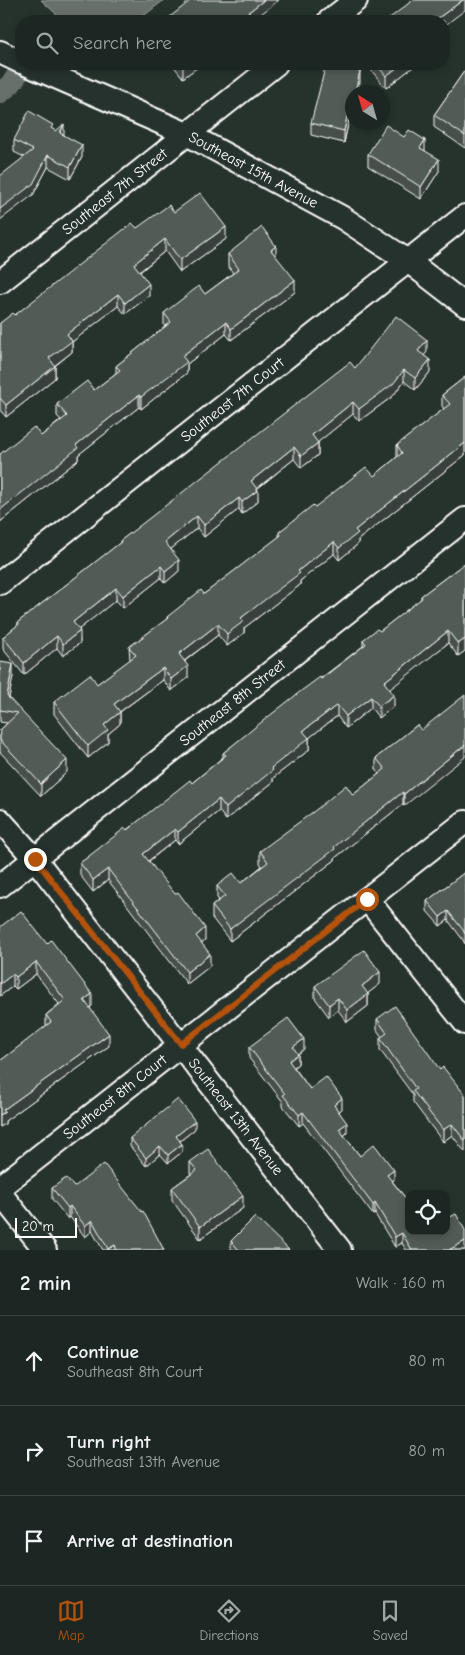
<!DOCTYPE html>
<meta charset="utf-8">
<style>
body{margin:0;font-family:"Comic Neue",sans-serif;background:#29322f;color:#f1f3f6}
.controls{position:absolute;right:15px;bottom:15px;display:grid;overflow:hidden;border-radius:10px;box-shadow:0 2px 8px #0003}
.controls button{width:45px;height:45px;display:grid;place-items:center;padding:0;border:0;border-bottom:1px solid #3a4340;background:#1c2622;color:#f1f3f6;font:25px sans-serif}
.compass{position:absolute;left:345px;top:85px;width:45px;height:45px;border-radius:50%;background:#1c2622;box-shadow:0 2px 8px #0003;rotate:323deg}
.scale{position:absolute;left:15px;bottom:12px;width:62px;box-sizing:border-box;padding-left:5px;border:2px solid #fff;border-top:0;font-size:14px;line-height:18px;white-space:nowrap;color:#fff;-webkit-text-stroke:4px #26332d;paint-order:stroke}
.stop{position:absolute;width:15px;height:15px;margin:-11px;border:4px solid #b45309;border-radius:50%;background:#fff}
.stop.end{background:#b45309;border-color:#fff;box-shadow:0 1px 5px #0008}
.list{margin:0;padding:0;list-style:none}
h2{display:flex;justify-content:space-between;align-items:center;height:65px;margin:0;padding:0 20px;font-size:21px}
h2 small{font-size:16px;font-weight:400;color:#a0a5a5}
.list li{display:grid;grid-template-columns:32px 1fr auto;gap:15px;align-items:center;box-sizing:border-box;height:90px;padding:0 20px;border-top:1px solid #3a4340}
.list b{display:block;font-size:19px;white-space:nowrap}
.list p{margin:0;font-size:16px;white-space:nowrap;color:#a0a5a5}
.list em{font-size:16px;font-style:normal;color:#a0a5a5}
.icon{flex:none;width:28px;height:28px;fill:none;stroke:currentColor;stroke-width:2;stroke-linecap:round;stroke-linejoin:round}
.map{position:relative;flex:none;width:465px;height:1250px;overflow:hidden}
.search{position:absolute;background:#1c2622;box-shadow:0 2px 8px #0003;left:15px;right:15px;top:15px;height:55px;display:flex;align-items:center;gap:12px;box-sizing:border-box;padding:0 18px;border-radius:20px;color:#a0a5a5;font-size:19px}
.sheet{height:335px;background:#1c2622}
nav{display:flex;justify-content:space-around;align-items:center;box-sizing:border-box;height:70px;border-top:1px solid #3a4340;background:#1c2622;font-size:14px;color:#a0a5a5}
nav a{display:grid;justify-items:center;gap:2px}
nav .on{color:#b45309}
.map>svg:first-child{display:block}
.water{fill:#67706c;stroke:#a4a9a7}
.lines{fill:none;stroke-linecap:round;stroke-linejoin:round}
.canal{stroke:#67706c;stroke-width:21}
.minor-casing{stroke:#fff;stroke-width:26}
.minor{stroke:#26332d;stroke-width:22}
.wall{fill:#464f4b;stroke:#fff}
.shaded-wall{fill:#39403d;stroke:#fff}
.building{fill:#515c57;stroke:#fff}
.route{stroke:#b45309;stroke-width:6}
.labels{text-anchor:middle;stroke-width:4.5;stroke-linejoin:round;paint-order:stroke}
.street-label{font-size:15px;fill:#fff;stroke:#26332d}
</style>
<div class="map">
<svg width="465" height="1250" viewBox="0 0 465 1250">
<rect width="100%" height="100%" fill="#26332d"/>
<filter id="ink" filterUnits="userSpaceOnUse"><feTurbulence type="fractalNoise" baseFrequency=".02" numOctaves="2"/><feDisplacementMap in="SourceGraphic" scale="10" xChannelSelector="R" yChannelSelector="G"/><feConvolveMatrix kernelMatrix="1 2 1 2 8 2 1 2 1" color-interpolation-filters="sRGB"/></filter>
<g filter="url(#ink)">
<path class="water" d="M 41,0 L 164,0 L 137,21 L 64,21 Z"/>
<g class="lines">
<path class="canal" d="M 0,93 L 11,84 L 25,64"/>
<defs>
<g id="minor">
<path d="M 329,21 L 356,0"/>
<path d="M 0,52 L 21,62"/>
<path id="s1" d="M 26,64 L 187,134 L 343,218 L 408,261 L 465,305"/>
<path id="s2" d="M 0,282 L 276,64"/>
<path id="s3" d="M 0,583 L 465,216"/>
<path id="s4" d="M 0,820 L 35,859 L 340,1250"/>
<path id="s5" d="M 0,886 L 465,519"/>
<path d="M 367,899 L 465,1023"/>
<path id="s6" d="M 0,1187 L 465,822"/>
<path d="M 0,1193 L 45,1250"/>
</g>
</defs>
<use href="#minor" class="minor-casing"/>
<use href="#minor" class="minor"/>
</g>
<g class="wall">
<path d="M 172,64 L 202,64 L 183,78 Z"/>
<path d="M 366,64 L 417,64 L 386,88 Z"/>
<path d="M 465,70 L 465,148 L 434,127 L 434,115 Z"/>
<path d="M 360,82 L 352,92 L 352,120 L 349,119 L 344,143 L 311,135 L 311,123 Z"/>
<path d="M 53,130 L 64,135 L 82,157 L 70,179 L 48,167 L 33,195 L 24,157 L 14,152 L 14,140 Z"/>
<path d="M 404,137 L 425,151 L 439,171 L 421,199 L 368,166 L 368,154 Z"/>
<path d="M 174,212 L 226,239 L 180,272 L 165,251 L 140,272 L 149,296 L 125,314 L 118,306 L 72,342 L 72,352 L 55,366 L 55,378 L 6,417 L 0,410 L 0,323 L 15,315 L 137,228 Z"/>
<path d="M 228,254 L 276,256 L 295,292 L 231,340 L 226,334 L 187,364 L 187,373 L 141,409 L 139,407 L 78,455 L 78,460 L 0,522 L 0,454 L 41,436 L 61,420 L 57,416 L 57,404 L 94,390 L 116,373 L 116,366 L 165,327 L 164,325 L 164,313 L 205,294 L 233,273 L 228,266 Z"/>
<path d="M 427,352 L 424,355 L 430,372 L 415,390 L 404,381 L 393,396 L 359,421 L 353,414 L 318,442 L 318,455 L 301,468 L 294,459 L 257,489 L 258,501 L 242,514 L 239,509 L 204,537 L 197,528 L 171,549 L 179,571 L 165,583 L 161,578 L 123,608 L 116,600 L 79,629 L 80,643 L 63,656 L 57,648 L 24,675 L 3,649 L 3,637 L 18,625 L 18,622 L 120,543 L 120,541 L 355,368 Z"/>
<path d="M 465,377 L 465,455 L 358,540 L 358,544 L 339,560 L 334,554 L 300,581 L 300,585 L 244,628 L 244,633 L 227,646 L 218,635 L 185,661 L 188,678 L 171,691 L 163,680 L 120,712 L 120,724 L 108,734 L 108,742 L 88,758 L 54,714 L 54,702 L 97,684 L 130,660 L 129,647 L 167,619 L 167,617 L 204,594 L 279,537 L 279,532 L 315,507 L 374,476 L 397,457 L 397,445 L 444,409 L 442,406 L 442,395 Z"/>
<path d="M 465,563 L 465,651 L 458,656 L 448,643 L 389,689 L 394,706 L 379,718 L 371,708 L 346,728 L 337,716 L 309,738 L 309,750 L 273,778 L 273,782 L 226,820 L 219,811 L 178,844 L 175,840 L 149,861 L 205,940 L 201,943 L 210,966 L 187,984 L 108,880 L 93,892 L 80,875 L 80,863 L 192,783 L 223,757 L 223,753 L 363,646 L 363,640 L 380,631 L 421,599 L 421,596 Z"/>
<path d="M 0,662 L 13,676 L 9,698 L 67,772 L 41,796 L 0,752 L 0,730 L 7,723 L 0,722 Z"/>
<path d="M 417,725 L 404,806 L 403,804 L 335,858 L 335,860 L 230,941 L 212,918 L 212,906 L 219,900 L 217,898 L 217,886 L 241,883 L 262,866 L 260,863 L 260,851 L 353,795 L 379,774 L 376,769 L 376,758 Z"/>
<path d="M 465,872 L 465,944 L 463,940 L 448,920 L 440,926 L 427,911 L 427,901 Z"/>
<path d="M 0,927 L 92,1006 L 90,1008 L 109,1046 L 5,1121 L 5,1124 L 0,1127 L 0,1061 L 46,1027 L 46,1015 L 59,1004 L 36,974 L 16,989 L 13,986 L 0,996 Z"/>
<path d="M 380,984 L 368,993 L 368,1006 L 347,1022 L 338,1010 L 329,1017 L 315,998 L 315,986 Z"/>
<path d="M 377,1019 L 440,1070 L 465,1095 L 465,1152 L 452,1135 L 443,1142 L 413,1102 L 413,1095 L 380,1050 L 380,1038 L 382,1037 L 377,1030 Z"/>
<path d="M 249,1047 L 304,1049 L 298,1054 L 298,1064 L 294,1067 L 310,1089 L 342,1109 L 339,1111 L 347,1133 L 344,1135 L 360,1156 L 394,1180 L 392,1181 L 407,1200 L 465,1250 L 406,1250 L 402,1243 L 395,1247 L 375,1214 L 373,1215 L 303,1123 L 299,1126 L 283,1106 L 283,1102 L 249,1058 Z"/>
<path d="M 195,1129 L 180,1141 L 182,1152 L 168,1163 L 160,1154 L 146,1166 L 130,1146 L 130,1138 Z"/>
<path d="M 190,1162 L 243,1208 L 200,1239 L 172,1200 L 172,1188 L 191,1174 L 190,1173 Z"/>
<path d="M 74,1187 L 164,1250 L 103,1250 L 92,1231 L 85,1237 L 70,1217 L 68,1219 L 52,1199 L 52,1188 Z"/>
<path d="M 231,1241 L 289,1250 L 231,1250 Z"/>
</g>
<g class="shaded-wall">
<path d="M 264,0 L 279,0 L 252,21 L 237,21 Z"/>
<path d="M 463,0 L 465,0 L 465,10 L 444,26 L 444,21 L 434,21 Z"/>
<path d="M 187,64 L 202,64 L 183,78 L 183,67 Z"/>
<path d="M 402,64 L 417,64 L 386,88 L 386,76 Z"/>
<path d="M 360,71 L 360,82 L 358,92 L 355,92 Z"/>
<path d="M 349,107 L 349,119 L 344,143 L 344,131 Z"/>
<path d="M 64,124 L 64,136 L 60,133 Z"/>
<path d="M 425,140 L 425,152 L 420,148 Z"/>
<path d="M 82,145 L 82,157 L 70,179 L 70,167 Z"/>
<path d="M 48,155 L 48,167 L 33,195 L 0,220 L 0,209 Z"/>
<path d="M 439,159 L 439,171 L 421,199 L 421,187 Z"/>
<path d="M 226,227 L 226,239 L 180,272 L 180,260 Z"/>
<path d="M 165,239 L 165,251 L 134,276 L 134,264 Z"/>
<path d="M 276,246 L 276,258 L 271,250 Z"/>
<path d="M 295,280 L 295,292 L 231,340 L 231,329 Z"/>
<path d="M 149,284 L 149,296 L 125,314 L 125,303 Z"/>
<path d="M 118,294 L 118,306 L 72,342 L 72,352 L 49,370 L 49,358 L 67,334 Z"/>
<path d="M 226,322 L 226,334 L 187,364 L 187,373 L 141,409 L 141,397 L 182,356 Z"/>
<path d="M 427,340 L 427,352 L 418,363 L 418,351 Z"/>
<path d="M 430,360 L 430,372 L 415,390 L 415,378 Z"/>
<path d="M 55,366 L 55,378 L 6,417 L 6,405 Z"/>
<path d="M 404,370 L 404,381 L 393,396 L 359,421 L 359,409 Z"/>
<path d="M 139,395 L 139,407 L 78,455 L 78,460 L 0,522 L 0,510 L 76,445 Z"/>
<path d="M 353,402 L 353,414 L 312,447 L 312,435 Z"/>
<path d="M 318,443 L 318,455 L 301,468 L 301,456 Z"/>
<path d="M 465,443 L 465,455 L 358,540 L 358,544 L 339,560 L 339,548 L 355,530 Z"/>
<path d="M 294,447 L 294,459 L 251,493 L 251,481 Z"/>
<path d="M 258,490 L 258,501 L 242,514 L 242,502 Z"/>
<path d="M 239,498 L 239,509 L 204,537 L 204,525 Z"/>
<path d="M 197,516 L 197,528 L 165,554 L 165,542 Z"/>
<path d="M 334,542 L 334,554 L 300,581 L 300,585 L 244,628 L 244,633 L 227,646 L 227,634 L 241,618 L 298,571 Z"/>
<path d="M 179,560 L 179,571 L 165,583 L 165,571 Z"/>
<path d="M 161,566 L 161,578 L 123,608 L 123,596 Z"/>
<path d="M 116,588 L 116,600 L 73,634 L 73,622 Z"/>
<path d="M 218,624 L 218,635 L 179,665 L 179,654 Z"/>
<path d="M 80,631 L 80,643 L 63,656 L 63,644 Z"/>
<path d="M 448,631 L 448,643 L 384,694 L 384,682 Z"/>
<path d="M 57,636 L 57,648 L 24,675 L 24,663 Z"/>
<path d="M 465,639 L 465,651 L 458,656 L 458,644 Z"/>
<path d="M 13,664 L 13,676 L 7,708 L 7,696 Z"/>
<path d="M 188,666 L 188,678 L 171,691 L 171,679 Z"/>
<path d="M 163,668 L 163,680 L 114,716 L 114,704 Z"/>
<path d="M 394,695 L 394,706 L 379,718 L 379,706 Z"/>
<path d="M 371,697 L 371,708 L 346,728 L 346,716 Z"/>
<path d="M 337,705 L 337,716 L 309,738 L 309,750 L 273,778 L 273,782 L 226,820 L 226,808 L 271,768 L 303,731 Z"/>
<path d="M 120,712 L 120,724 L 108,734 L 108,742 L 88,758 L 88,746 L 104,725 Z"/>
<path d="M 465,745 L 465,757 L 404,806 L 404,794 Z"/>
<path d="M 67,760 L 67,772 L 41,796 L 41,784 Z"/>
<path d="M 403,792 L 403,804 L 335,858 L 335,860 L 230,941 L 230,929 Z"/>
<path d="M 219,799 L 219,811 L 178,844 L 178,832 Z"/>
<path d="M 175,829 L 175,840 L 143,865 L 143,854 Z"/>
<path d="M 108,869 L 108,880 L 93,892 L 93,880 Z"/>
<path d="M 448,911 L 448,920 L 440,926 L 440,917 Z"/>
<path d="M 205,928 L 205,940 L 196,948 L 196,936 Z"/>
<path d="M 210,954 L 210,966 L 187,984 L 187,972 Z"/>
<path d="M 36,962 L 36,974 L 16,989 L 16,977 Z"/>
<path d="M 380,972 L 380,984 L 362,998 L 362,986 Z"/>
<path d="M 13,974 L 13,986 L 0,996 L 0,984 Z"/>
<path d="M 92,994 L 92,1006 L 84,1012 L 84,1000 Z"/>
<path d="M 368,994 L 368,1006 L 347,1022 L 347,1010 Z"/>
<path d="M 338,998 L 338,1010 L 329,1017 L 329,1005 Z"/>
<path d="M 109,1034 L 109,1046 L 5,1121 L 5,1124 L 0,1127 L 0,1115 L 3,1110 Z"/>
<path d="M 304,1039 L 304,1049 L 298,1054 L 298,1064 L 289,1071 L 289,1061 L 293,1047 Z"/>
<path d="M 342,1098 L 342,1109 L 334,1115 L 334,1105 Z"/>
<path d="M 303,1112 L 303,1123 L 299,1126 L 299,1115 Z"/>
<path d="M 195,1121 L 195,1129 L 176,1144 L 176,1136 Z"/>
<path d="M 347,1123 L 347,1133 L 339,1139 L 339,1129 Z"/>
<path d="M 452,1124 L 452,1135 L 443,1142 L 443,1130 Z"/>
<path d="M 182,1144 L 182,1152 L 168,1163 L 168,1155 Z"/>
<path d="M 160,1146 L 160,1154 L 146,1166 L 146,1158 Z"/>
<path d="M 394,1170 L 394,1180 L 387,1185 L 387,1175 Z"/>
<path d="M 243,1196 L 243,1208 L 200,1239 L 200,1227 Z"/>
<path d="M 375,1203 L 375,1214 L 373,1215 L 373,1205 Z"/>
<path d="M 70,1206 L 70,1217 L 68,1219 L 68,1208 Z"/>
<path d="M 92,1220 L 92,1231 L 85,1237 L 85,1226 Z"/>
<path d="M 402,1233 L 402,1243 L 395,1247 L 395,1237 Z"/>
<path d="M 465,1241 L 465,1250 L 449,1250 Z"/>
<path d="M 115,1245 L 115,1250 L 108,1250 L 108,1249 Z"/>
</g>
<g class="building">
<path d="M 191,0 L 264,0 L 237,21 L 165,21 Z"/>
<path d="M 413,0 L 463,0 L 434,21 L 386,21 Z"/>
<path d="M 181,64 L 187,64 L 183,67 Z"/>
<path d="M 326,64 L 331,64 L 360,71 L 355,92 L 352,92 L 352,108 L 349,107 L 344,131 L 311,123 Z"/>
<path d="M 376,64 L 402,64 L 386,76 Z"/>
<path d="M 465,70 L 465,136 L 434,115 Z"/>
<path d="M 29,111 L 53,125 L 51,128 L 56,131 L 64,124 L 60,133 L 82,145 L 70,167 L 48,155 L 33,184 L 0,209 L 0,176 L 33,150 L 14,140 Z"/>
<path d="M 386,125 L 404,137 L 409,130 L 425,140 L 420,148 L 439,159 L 421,187 L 368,154 Z"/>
<path d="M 200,193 L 226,227 L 180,260 L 165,239 L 134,264 L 149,284 L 125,303 L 118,294 L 67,334 L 72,341 L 49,358 L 55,366 L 6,405 L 0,398 L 0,323 L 13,313 L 15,315 L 132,223 L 137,228 L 169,205 L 174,212 Z"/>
<path d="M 262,227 L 276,246 L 271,250 L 295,280 L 231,329 L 226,322 L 182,356 L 187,362 L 141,397 L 139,395 L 76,445 L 78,448 L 0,510 L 0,454 L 34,427 L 41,436 L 67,416 L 57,404 L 87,381 L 94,390 L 120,370 L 116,366 L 171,322 L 164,313 L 199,286 L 205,294 L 239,269 L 228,254 Z"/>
<path d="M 396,316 L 427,340 L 418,351 L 430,360 L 415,378 L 404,370 L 393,384 L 359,409 L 353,402 L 312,435 L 318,443 L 301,456 L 294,447 L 251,481 L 258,490 L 242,502 L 239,498 L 204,525 L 197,516 L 165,542 L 179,560 L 165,571 L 161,566 L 123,596 L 116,588 L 73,622 L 80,631 L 63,644 L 57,636 L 24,663 L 3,637 L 19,624 L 18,622 L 121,542 L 120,541 L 350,362 L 355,368 Z"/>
<path d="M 465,377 L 465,443 L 355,530 L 358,533 L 339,548 L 334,542 L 298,571 L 300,573 L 241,618 L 244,621 L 227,634 L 218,624 L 179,654 L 188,666 L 171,679 L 163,668 L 114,704 L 120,712 L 104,725 L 108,730 L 88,746 L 54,702 L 90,674 L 97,684 L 136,655 L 129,647 L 168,618 L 167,617 L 201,590 L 204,594 L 281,535 L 279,532 L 313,505 L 315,507 L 366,467 L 374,476 L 402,453 L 397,445 L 450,404 L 442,395 Z"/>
<path d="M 465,563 L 465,639 L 458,644 L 448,631 L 384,682 L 394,695 L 379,706 L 371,697 L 346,716 L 337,705 L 303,731 L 309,738 L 271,768 L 273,770 L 226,808 L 219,799 L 178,832 L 175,829 L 143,854 L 175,894 L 178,892 L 205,928 L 196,936 L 210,954 L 187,972 L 108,869 L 93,880 L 80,863 L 125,828 L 127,830 L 190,780 L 192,783 L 226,755 L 223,753 L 254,728 L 301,691 L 320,677 L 321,679 L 366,644 L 363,640 L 377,629 L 380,631 L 422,598 L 421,596 Z"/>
<path d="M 0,662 L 13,664 L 7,696 L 67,760 L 41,784 L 0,740 L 0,730 L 18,713 L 0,710 Z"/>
<path d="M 465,695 L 465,745 L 404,794 L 403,792 L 334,847 L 335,849 L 230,929 L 212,906 L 225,896 L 217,886 L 233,873 L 241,883 L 268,862 L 260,851 L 317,809 L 346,785 L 353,795 L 385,769 L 376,758 L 417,725 L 421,730 Z"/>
<path d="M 465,872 L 465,934 L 463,930 L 448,911 L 440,917 L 427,901 Z"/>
<path d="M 21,911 L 47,944 L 51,940 L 92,994 L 84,1000 L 109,1034 L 3,1110 L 5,1112 L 0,1115 L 0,1061 L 51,1022 L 46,1015 L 65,1000 L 36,962 L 16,977 L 13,974 L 0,984 L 0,927 Z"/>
<path d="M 364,950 L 380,972 L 362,986 L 368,994 L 347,1010 L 338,998 L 329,1005 L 315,986 Z"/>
<path d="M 395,1006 L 440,1070 L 443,1067 L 465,1095 L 465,1141 L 452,1124 L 443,1130 L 413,1091 L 416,1089 L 380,1038 L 387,1033 L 377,1019 Z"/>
<path d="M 288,1018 L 304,1039 L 293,1047 L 298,1054 L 289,1061 L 310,1089 L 326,1077 L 342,1098 L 334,1105 L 347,1123 L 339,1129 L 360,1156 L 374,1144 L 394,1170 L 387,1175 L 407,1200 L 409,1199 L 409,1231 L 446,1231 L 446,1219 L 456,1214 L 465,1230 L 465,1241 L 449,1250 L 412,1250 L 402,1233 L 395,1237 L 375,1203 L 373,1205 L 303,1112 L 299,1115 L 283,1095 L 285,1094 L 249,1047 Z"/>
<path d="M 178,1099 L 195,1121 L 176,1136 L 182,1144 L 168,1155 L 160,1146 L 146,1158 L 130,1138 Z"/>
<path d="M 208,1149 L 243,1196 L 200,1227 L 172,1188 L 197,1170 L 190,1162 Z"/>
<path d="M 104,1164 L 142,1212 L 143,1211 L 164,1250 L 117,1250 L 115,1245 L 108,1249 L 92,1220 L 85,1226 L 70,1206 L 68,1208 L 52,1188 L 66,1178 L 74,1187 Z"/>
<path d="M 255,1217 L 289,1250 L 239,1250 L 231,1241 Z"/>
</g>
</g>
<g class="lines" filter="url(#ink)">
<path class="route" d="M 35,859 L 181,1044 L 367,899"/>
</g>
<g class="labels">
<g class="street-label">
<text dy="5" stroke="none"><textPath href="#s1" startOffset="251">Southeast 15th Avenue</textPath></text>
<text dy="5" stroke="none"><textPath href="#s2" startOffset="146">Southeast 7th Street</textPath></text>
<text dy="5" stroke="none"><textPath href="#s3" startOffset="296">Southeast 7th Court</textPath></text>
<text dy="5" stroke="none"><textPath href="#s5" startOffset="296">Southeast 8th Street</textPath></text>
<text dy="5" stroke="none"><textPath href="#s6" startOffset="146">Southeast 8th Court</textPath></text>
<text dy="5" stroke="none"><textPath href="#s4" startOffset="379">Southeast 13th Avenue</textPath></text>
</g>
</g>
</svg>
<div class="controls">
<button><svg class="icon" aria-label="locate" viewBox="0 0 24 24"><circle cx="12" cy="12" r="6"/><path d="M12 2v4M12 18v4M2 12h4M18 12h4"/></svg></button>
</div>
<svg class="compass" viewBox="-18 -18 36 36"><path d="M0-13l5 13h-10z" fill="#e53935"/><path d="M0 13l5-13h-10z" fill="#a0a5a5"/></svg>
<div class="scale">20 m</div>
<div class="stop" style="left:367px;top:899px"></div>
<div class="stop end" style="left:35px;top:859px"></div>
<div class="search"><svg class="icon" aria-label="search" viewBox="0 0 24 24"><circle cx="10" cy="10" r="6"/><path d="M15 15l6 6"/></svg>Search here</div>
</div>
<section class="sheet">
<h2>2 min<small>Walk · 160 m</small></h2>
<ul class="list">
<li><svg class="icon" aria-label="ahead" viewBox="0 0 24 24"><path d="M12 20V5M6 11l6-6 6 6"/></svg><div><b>Continue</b><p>Southeast 8th Court</p></div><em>80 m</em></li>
<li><svg class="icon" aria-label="right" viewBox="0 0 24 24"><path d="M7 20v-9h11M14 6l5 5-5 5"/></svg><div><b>Turn right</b><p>Southeast 13th Avenue</p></div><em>80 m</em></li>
<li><svg class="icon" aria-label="arrive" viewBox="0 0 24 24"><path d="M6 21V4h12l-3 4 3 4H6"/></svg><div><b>Arrive at destination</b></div></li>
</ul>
</section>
<nav>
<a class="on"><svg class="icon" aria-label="map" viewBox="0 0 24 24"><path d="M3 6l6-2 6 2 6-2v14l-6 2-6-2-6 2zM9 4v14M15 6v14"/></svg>Map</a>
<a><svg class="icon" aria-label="directions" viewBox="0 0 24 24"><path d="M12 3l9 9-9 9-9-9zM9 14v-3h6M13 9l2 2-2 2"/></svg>Directions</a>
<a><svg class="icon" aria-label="saved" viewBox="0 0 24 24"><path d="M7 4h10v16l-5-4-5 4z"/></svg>Saved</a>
</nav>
